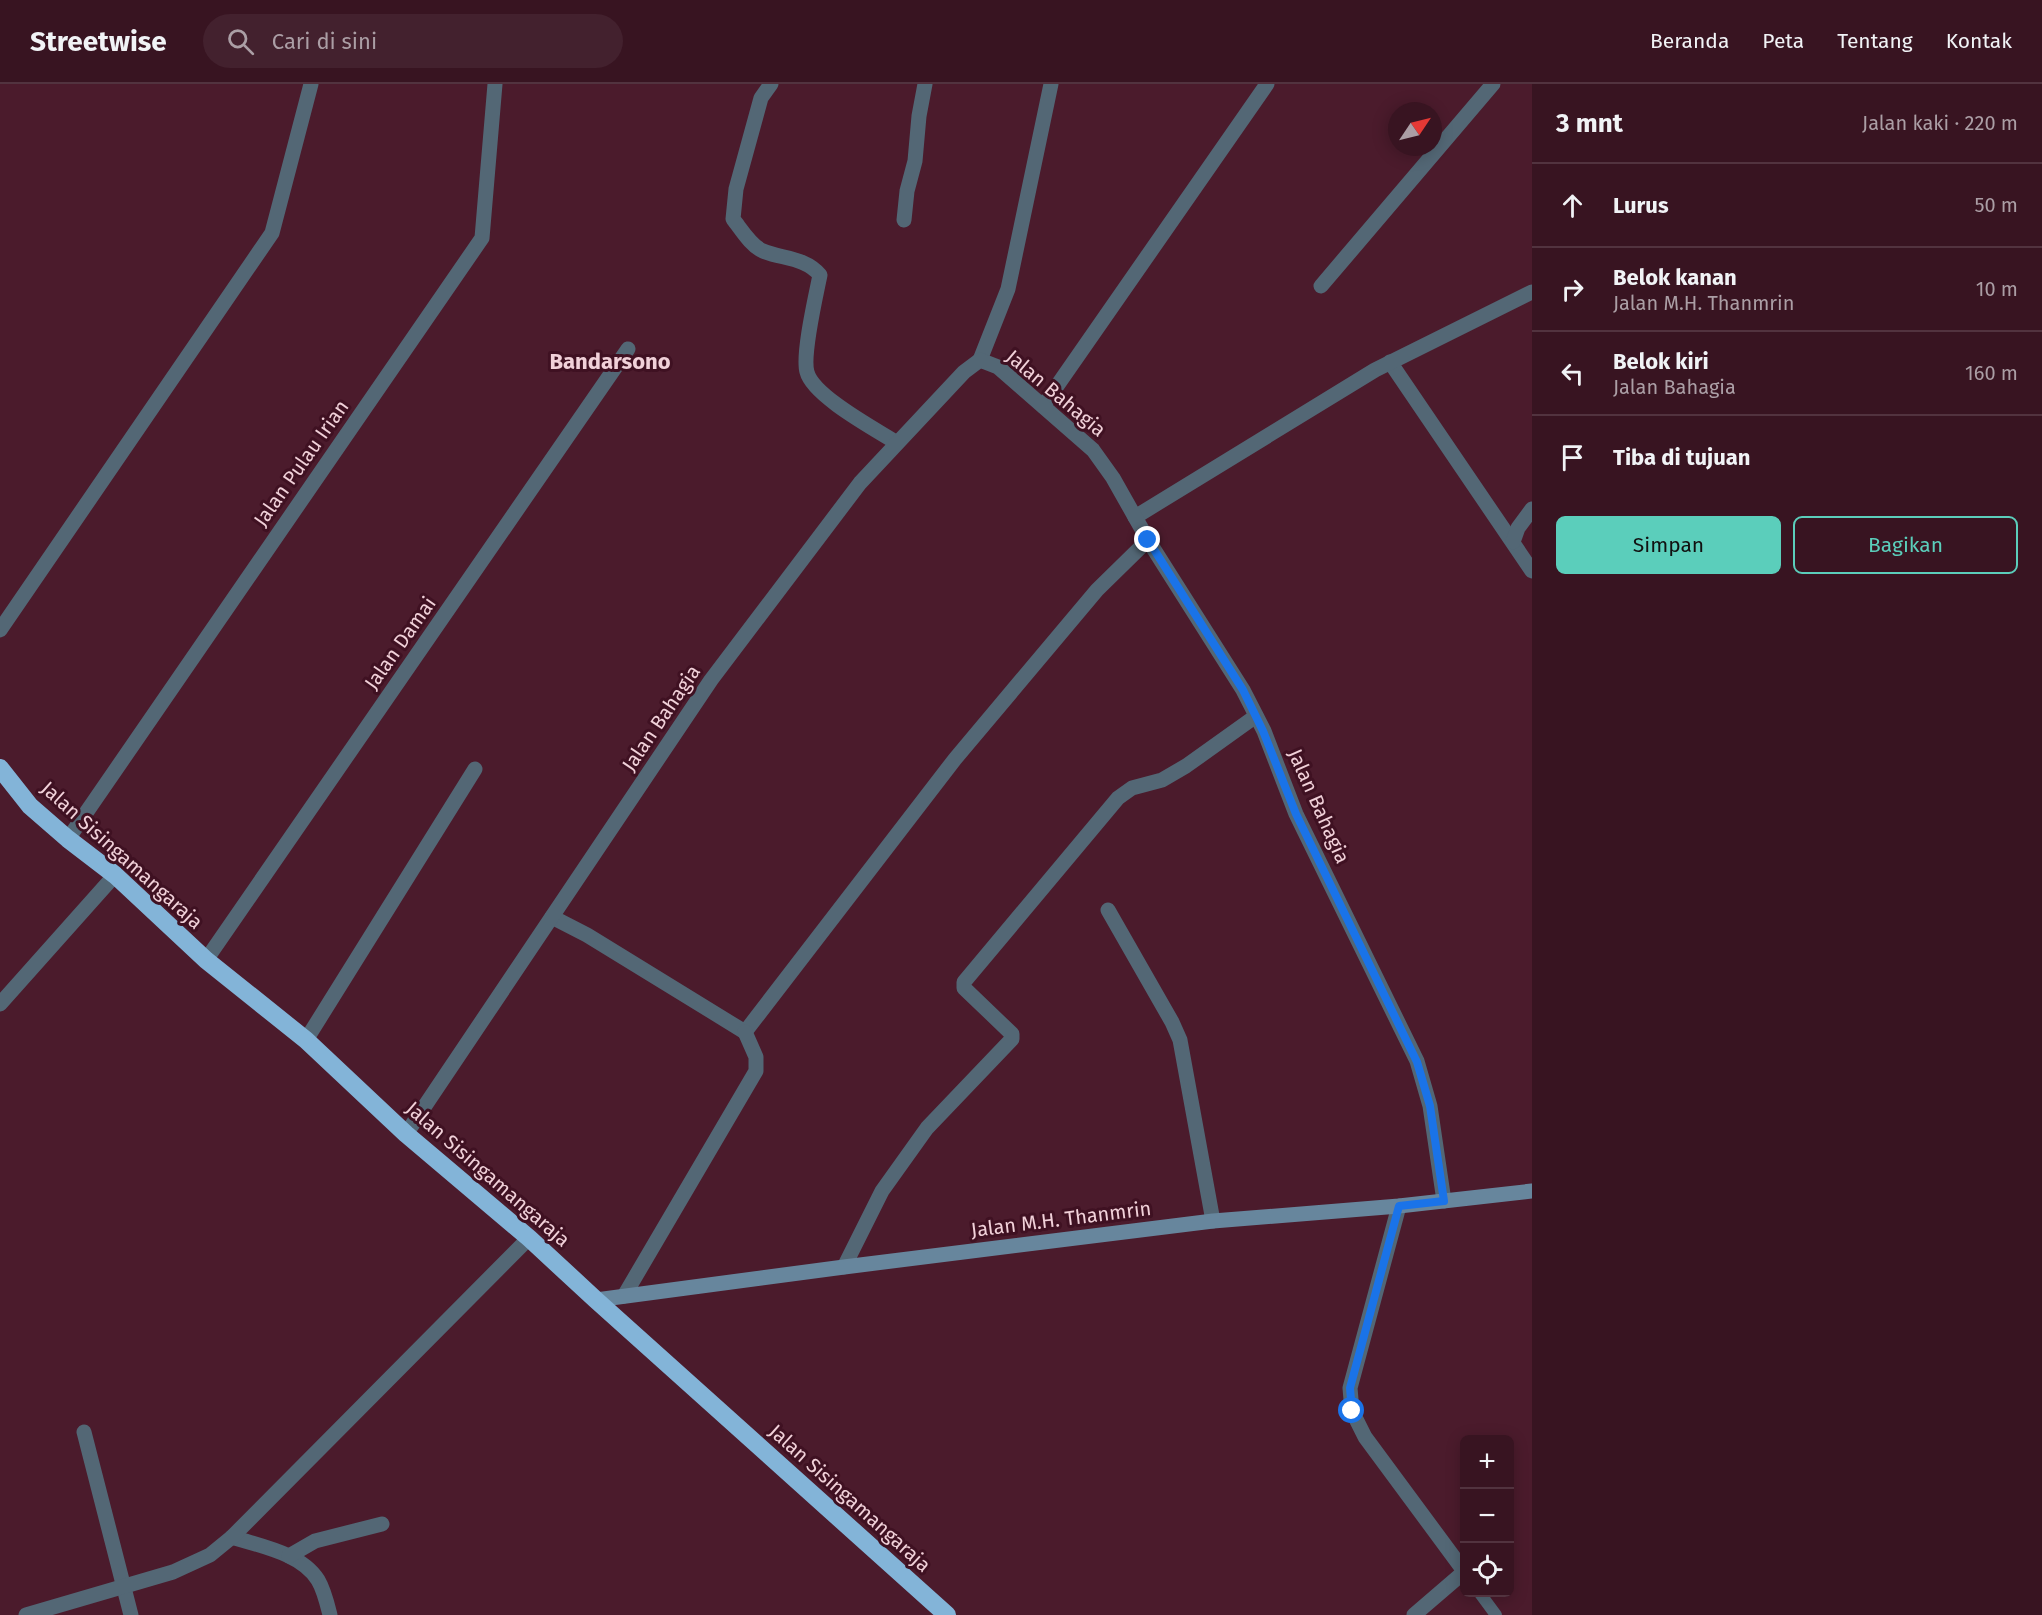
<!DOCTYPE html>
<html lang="id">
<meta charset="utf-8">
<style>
body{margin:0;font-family:"Fira Sans",sans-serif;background:#43212e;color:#f1f3f6}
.controls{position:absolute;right:18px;bottom:18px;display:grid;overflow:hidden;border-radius:9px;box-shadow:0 3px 15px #0003}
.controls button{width:54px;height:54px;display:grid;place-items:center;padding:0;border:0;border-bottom:2px solid #52333f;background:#381421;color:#f1f3f6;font:30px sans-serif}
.compass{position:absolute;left:1388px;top:18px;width:54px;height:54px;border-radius:50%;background:#381421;box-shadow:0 3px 15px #0003;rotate:55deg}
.stop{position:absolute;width:18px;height:18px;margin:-14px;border:4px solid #1a73e8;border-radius:50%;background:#fff}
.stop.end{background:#1a73e8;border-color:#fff;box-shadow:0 2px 6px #0008}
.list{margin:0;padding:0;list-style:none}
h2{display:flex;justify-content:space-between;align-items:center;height:78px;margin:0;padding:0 24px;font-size:26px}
h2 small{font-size:20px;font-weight:400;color:#ab9ea5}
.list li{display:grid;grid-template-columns:39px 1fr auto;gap:18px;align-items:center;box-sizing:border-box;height:84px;padding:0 24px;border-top:2px solid #52333f}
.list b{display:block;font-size:22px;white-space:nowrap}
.list p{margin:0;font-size:20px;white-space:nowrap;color:#ab9ea5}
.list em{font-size:20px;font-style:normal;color:#ab9ea5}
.actions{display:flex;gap:12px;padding:18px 24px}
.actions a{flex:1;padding:14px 0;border:2px solid #5bcebb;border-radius:9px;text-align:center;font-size:21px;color:#5bcebb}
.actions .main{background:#5bcebb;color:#111}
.icon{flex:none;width:33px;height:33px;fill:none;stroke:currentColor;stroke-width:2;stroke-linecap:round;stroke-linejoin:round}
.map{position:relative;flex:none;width:1532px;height:1531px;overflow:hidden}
header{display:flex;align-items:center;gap:36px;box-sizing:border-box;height:84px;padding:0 30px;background:#381421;border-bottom:2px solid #52333f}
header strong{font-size:28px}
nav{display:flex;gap:33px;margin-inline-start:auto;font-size:21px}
.search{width:420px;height:54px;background:#43212e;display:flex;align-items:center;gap:15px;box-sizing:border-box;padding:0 21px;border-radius:33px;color:#ab9ea5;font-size:22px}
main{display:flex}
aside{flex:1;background:#381421}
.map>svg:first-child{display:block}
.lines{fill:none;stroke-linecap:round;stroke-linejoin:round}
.lane{stroke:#536775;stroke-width:12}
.street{stroke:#536775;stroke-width:15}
.secondary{stroke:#67869d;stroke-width:15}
.highway{stroke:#83b4d8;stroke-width:18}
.route{stroke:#1a73e8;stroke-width:8}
.labels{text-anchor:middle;stroke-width:6;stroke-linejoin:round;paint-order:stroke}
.street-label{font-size:20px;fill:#f1d1d9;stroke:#3f1122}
.quarter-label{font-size:22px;font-weight:bold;fill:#f1d1d9;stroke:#3f1122}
</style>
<header>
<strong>Streetwise</strong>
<div class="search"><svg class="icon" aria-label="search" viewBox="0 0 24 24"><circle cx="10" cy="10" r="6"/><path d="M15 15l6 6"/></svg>Cari di sini</div>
<nav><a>Beranda</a><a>Peta</a><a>Tentang</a><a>Kontak</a></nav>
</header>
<main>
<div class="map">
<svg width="1532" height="1531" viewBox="0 0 1532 1531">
<rect width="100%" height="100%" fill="#4b1b2c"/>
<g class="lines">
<path class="lane" d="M 1479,1508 L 1496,1531"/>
<g class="street">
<path d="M 771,0 L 761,14 L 736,105 L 733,135 C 741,145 751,162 763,167 C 782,175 805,173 820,191 C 816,211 802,271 807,288 C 813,312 875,345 897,359"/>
<path d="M 904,136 L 907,107 L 915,77 L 919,32 L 925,0"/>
<path d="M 1321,202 L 1493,0"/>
<path d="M 980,276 L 1008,205 L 1051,0"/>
<path d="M 1390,278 L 1532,487"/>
<path d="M 1043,322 L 1267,0"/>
<path d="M 1135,433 L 1375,286 L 1532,208"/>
<path d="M 1513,458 L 1518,444 L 1532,425"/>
<path d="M 0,546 L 272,149 L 311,0"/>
<path d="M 68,755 L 482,154 L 495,0"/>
<path d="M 1108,826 L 1172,938 L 1180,956 L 1213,1137"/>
<path d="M 552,833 L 587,851 L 745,948 L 955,675 L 1097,506 L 1148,456"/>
<path d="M 206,876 L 628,265"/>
<path d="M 0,920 L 115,791"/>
<path d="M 306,956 L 475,685"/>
<path d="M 406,1050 L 711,596 L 860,399 L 964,288 L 980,276 L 998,283 L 1093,366 L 1113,394 L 1148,456 L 1243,606 L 1264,647 L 1296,730 L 1417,977 L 1430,1022 L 1444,1117"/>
<path d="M 1399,1122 L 1350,1304 L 1352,1327 L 1365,1353 L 1464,1487"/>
<path d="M 844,1183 L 882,1107 L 927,1044 L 1012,955 L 1012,950 L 964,904 L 964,898 L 1118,714 L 1132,704 L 1162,696 L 1186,682 L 1256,632"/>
<path d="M 624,1212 L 756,987 L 756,973 L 745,948"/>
<path d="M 84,1348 L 131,1531"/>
<path d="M 232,1453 C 260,1462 301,1469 318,1496 C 324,1506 327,1519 330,1531"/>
<path d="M 289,1472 L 315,1457 L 382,1440"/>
<path d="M 26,1531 L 173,1488 L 210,1471 L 232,1453 L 529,1154"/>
<path d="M 1414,1531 L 1464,1488"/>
</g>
<path class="secondary" d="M 596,1216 L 844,1183 L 1213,1137 L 1399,1122 L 1532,1107"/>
<path class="highway" d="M 0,684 L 30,722 L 68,755 L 115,791 L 206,876 L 306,956 L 406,1050 L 529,1154 L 596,1216 L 947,1531"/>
</g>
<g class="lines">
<path class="route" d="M 1148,456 L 1243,606 L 1263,647 L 1296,730 L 1417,978 L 1430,1022 L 1444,1117 L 1399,1122 L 1350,1304 L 1352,1327"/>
</g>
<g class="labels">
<g class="street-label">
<text transform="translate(1056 309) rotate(40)" y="7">Jalan Bahagia</text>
<text transform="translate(301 379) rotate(-55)" y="7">Jalan Pulau Irian</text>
<text transform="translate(400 559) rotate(-55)" y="7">Jalan Damai</text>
<text transform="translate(661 634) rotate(-56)" y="7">Jalan Bahagia</text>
<text transform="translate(1319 722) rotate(66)" y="7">Jalan Bahagia</text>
<text transform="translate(122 771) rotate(42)" y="7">Jalan Sisingamangaraja</text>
<text transform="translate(488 1090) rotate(41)" y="7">Jalan Sisingamangaraja</text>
<text transform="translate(1061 1135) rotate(-7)" y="7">Jalan M.H. Thanmrin</text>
<text transform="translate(850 1414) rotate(42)" y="7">Jalan Sisingamangaraja</text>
</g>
<g class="quarter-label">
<text x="610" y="285">Bandarsono</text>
</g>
</g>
</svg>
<div class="controls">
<button>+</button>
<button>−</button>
<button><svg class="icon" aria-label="locate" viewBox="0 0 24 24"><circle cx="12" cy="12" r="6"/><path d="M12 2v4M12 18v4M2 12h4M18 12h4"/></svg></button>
</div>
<svg class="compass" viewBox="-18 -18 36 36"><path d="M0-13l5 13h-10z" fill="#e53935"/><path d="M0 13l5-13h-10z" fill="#ab9ea5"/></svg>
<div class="stop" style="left:1352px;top:1327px"></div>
<div class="stop end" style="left:1148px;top:456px"></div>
</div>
<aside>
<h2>3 mnt<small>Jalan kaki · 220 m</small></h2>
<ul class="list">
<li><svg class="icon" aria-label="ahead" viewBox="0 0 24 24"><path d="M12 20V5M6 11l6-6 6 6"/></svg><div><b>Lurus</b></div><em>50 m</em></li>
<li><svg class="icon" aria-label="right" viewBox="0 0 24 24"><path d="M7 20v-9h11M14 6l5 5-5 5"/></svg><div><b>Belok kanan</b><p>Jalan M.H. Thanmrin</p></div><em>10 m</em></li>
<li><svg class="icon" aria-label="left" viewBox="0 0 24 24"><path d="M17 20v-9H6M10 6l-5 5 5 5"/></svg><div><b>Belok kiri</b><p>Jalan Bahagia</p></div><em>160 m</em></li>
<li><svg class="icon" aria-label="arrive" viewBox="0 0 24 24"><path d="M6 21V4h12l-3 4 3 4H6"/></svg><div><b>Tiba di tujuan</b></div></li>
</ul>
<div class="actions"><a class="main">Simpan</a><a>Bagikan</a></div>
</aside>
</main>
